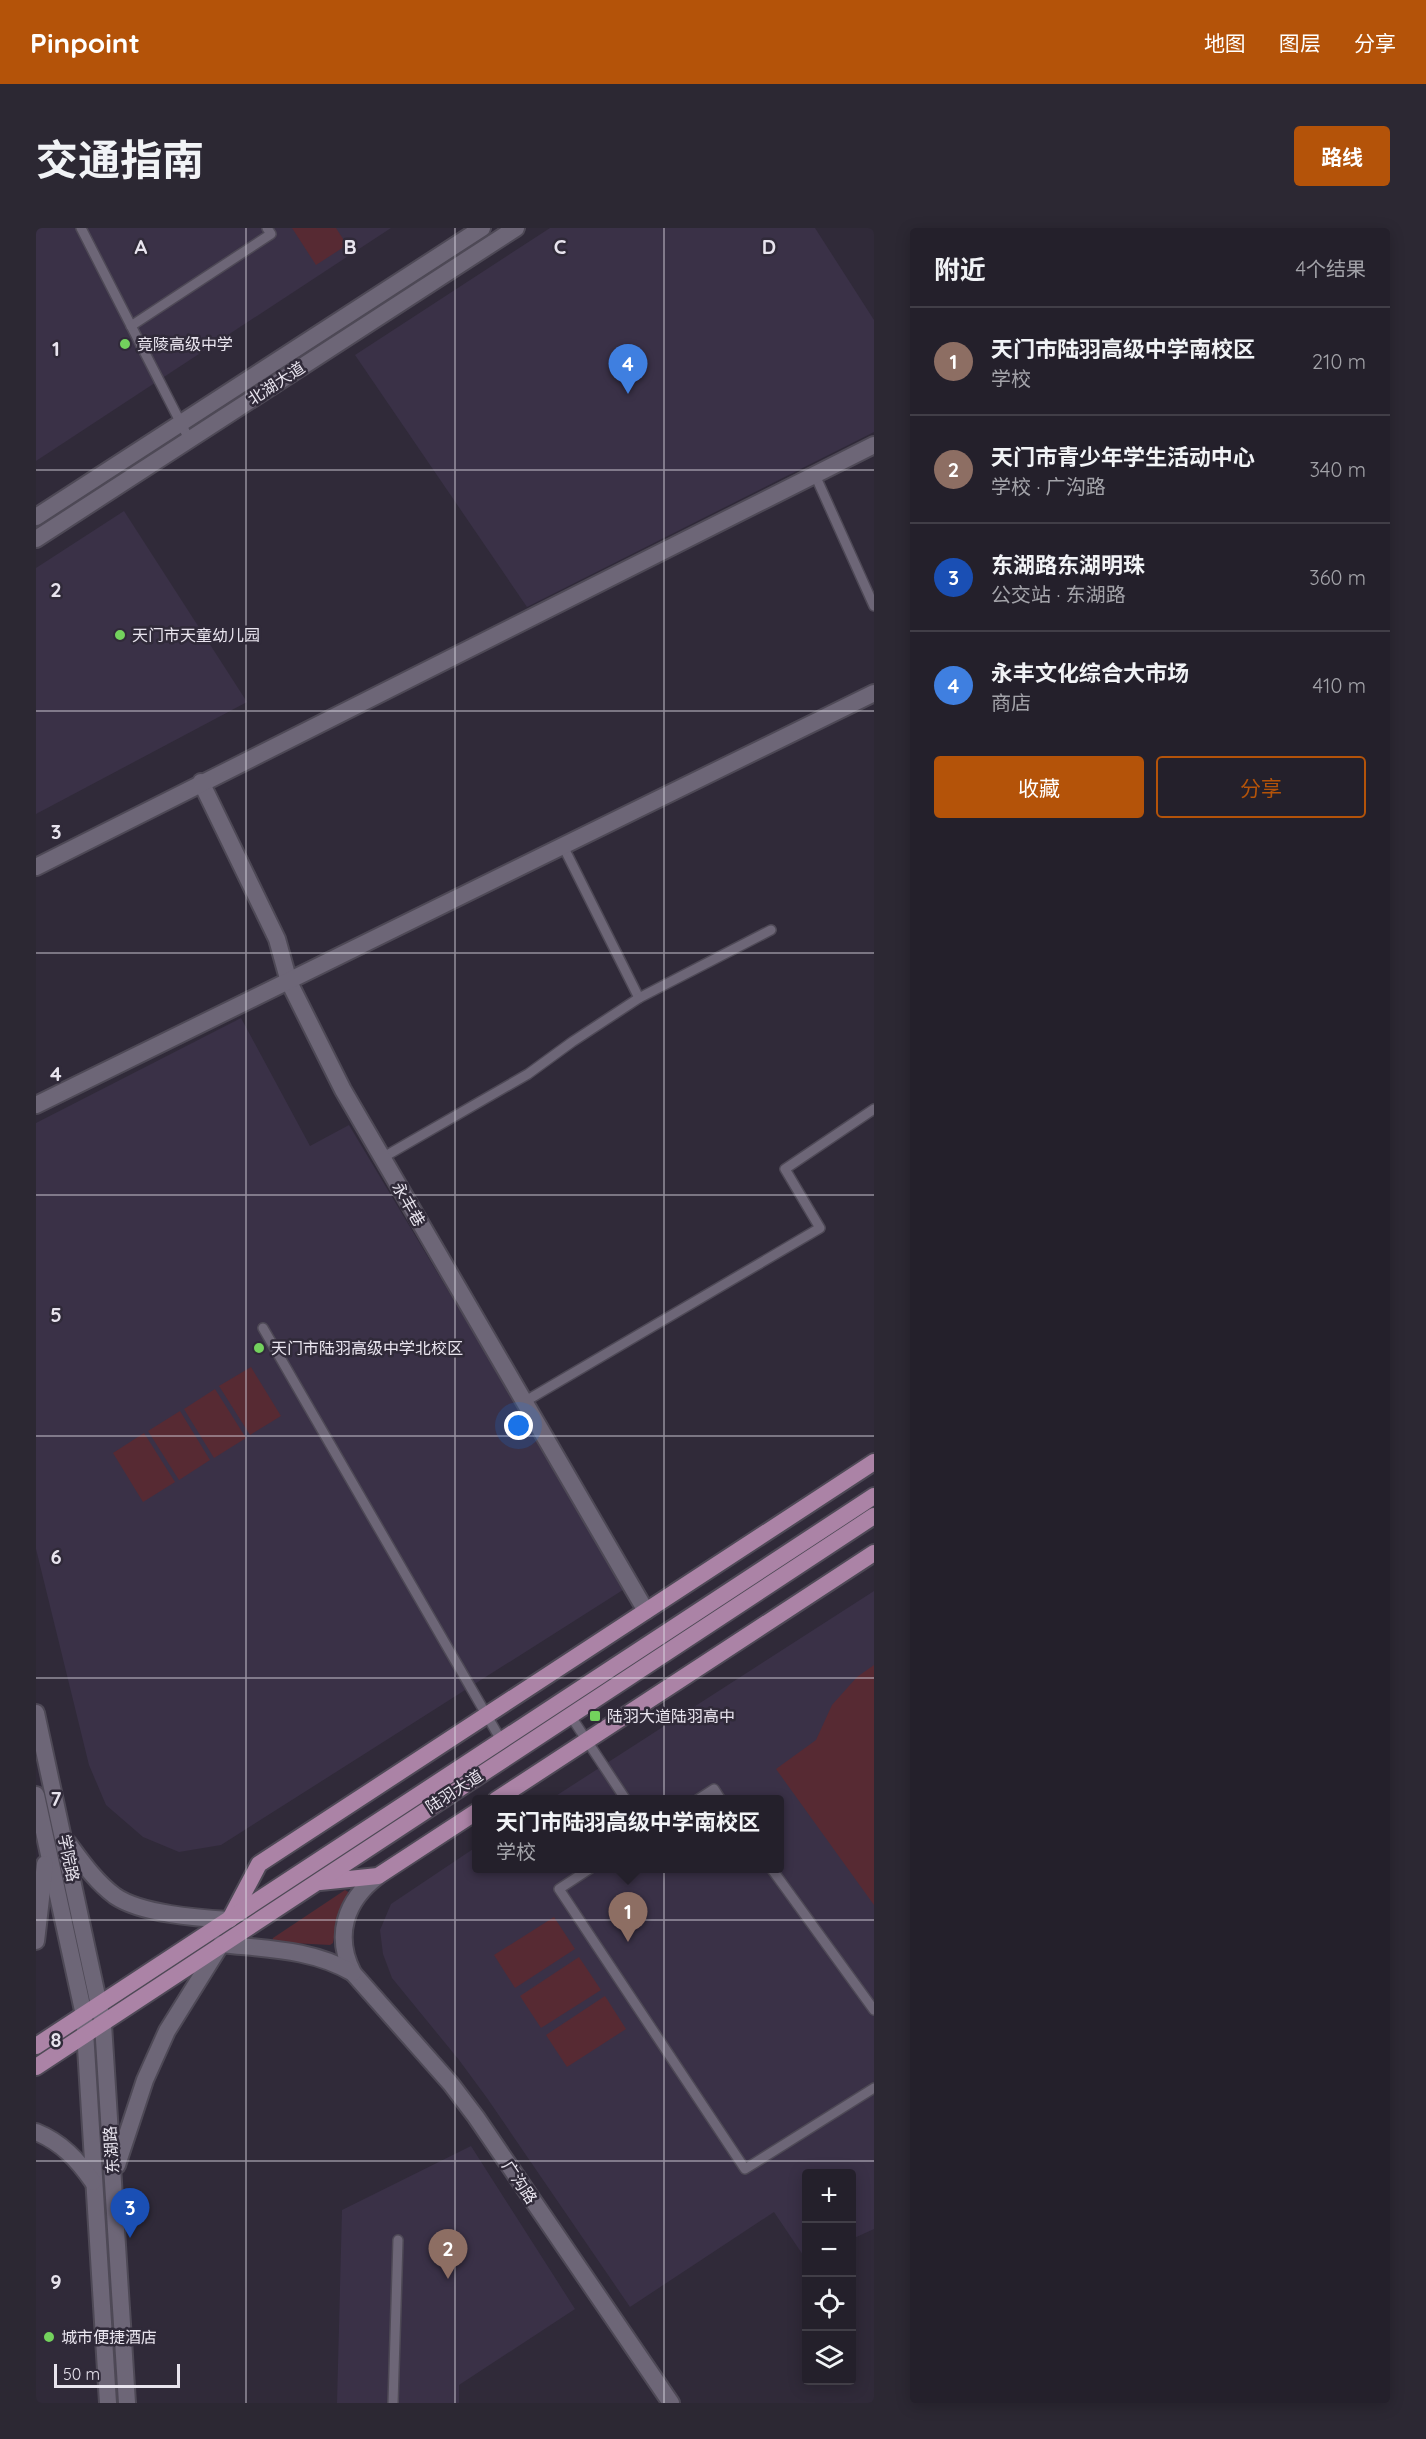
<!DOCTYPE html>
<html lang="zh">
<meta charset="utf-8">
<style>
body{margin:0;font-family:Quicksand,"Noto Sans SC",sans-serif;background:#2c2833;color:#f1f3f6}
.controls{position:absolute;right:18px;bottom:18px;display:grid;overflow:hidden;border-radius:6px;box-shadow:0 3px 15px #0003}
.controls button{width:54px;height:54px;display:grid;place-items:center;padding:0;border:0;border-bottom:2px solid #413e47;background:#24202b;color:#f1f3f6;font:30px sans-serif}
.scale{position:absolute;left:18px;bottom:15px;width:126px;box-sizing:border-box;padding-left:6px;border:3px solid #e8e4ee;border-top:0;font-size:16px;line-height:21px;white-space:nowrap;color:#e8e4ee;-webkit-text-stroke:4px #302a39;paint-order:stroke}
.you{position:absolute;left:483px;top:1198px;width:21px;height:21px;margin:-15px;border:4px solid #fff;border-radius:50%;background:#1a73e8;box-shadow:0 0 0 9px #1a73e833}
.badge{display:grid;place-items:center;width:39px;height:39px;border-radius:50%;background:#b45309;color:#fff;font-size:20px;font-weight:700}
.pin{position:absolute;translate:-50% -50px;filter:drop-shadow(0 2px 3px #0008)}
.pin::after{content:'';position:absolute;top:32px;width:21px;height:18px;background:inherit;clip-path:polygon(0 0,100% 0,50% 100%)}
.popup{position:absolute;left:436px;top:1567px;width:312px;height:78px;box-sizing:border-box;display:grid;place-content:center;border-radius:6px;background:#24202b;filter:drop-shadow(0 2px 4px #0005);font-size:20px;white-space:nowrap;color:#a3a3a9}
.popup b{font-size:22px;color:#f1f3f6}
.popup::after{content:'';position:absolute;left:50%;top:100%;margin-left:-12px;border:12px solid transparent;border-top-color:#24202b}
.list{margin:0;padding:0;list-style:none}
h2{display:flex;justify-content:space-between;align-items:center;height:78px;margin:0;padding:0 24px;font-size:26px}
h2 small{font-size:20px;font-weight:400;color:#a3a3a9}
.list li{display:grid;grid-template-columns:39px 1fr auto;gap:18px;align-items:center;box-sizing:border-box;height:108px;padding:0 24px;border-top:2px solid #413e47}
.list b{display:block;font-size:22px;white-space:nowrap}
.list p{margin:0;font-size:20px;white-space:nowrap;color:#a3a3a9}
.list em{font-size:20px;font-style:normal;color:#a3a3a9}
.actions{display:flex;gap:12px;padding:18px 24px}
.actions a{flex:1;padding:14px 0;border:2px solid #b45309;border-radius:6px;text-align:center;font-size:21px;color:#b45309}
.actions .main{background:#b45309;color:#fff}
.icon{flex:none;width:33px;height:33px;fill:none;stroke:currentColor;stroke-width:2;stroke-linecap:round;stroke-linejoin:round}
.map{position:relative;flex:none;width:838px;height:2175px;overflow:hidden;border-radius:6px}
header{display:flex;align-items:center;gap:36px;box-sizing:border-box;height:84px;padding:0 30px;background:#b45309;color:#fff}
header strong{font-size:28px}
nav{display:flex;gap:33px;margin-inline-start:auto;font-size:21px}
.intro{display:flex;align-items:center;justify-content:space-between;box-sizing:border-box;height:144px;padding:0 36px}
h1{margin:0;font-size:42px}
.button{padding:15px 27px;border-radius:6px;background:#b45309;color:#fff;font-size:21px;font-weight:700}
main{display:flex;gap:36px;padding:0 36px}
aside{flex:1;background:#24202b;border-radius:6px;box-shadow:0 3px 15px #0003}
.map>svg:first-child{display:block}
.built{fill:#3a3147}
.green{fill:#572a33}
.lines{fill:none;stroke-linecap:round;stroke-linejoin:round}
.service-casing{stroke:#4e4956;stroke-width:12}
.minor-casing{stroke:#4e4956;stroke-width:20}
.secondary-casing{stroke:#4e4956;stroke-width:20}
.primary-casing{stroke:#4e4956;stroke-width:20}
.service{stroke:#6d6677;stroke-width:9}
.minor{stroke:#6d6677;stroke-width:16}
.secondary{stroke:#6d6677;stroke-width:16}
.primary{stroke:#ab83a6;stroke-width:16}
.grid{fill:none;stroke:#e8e4ee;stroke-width:1.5;stroke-opacity:0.55}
.poi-dot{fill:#73d25d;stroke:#302a39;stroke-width:2}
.labels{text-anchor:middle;stroke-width:5;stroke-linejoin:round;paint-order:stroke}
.poi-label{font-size:16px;fill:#e8e4ee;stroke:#302a39;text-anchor:start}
.street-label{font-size:16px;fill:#e8e4ee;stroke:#302a39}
.grid-label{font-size:20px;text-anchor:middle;font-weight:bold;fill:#e8e4ee;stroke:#302a39;stroke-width:5;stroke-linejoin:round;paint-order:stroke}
</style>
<header>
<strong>Pinpoint</strong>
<nav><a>地图</a><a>图层</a><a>分享</a></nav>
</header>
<div class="intro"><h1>交通指南</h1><a class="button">路线</a></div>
<main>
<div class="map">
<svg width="838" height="2175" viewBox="0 0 838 2175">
<rect width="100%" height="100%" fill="#302a39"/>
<g class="built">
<path d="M 0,0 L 355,0 L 0,233 Z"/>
<path d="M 514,0 L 779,0 L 838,92 L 838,204 L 491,379 L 319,127 Z"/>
<path d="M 88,283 L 211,474 L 0,586 L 0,340 Z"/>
<path d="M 205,790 L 274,918 L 313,897 L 590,1360 L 185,1617 L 143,1624 L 107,1609 L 70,1577 L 53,1537 L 0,1321 L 0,895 Z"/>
<path d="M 838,1363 L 838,2001 L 816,2011 L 816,1946 L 770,1946 L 770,2029 L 769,2030 L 738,1984 L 594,2079 L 451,1870 L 423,1832 L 356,1750 L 347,1726 L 344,1702 L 355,1676 L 440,1619 L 440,1640 L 744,1640 L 744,1572 L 515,1571 Z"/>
<path d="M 435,1918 L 539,2081 L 423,2157 L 423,2175 L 301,2175 L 306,1982 Z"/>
</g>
<g class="green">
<path d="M 256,0 L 300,0 L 311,17 L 280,37 Z"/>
<path d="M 215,1139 L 245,1188 L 214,1207 L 183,1158 Z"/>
<path d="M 179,1161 L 210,1210 L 178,1230 L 148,1181 Z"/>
<path d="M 144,1183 L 174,1232 L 143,1252 L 112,1203 Z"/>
<path d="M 108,1205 L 139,1254 L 107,1274 L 77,1225 Z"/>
<path d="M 838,1437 L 838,1677 L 740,1541 L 780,1512 L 796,1477 L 821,1449 Z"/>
<path d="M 309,1662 L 314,1665 L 301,1692 L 297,1715 L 294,1717 L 236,1714 L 237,1710 Z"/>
<path d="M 518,1689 L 539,1721 L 479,1760 L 458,1727 Z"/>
<path d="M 543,1729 L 565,1762 L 505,1800 L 484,1768 Z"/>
<path d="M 569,1768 L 590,1801 L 531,1839 L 510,1807 Z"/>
</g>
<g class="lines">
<defs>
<g id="service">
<path d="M 45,0 L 153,211"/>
<path d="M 95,98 L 235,6 L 231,0"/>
<path d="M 779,247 L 838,378"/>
<path d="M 527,618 L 603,770"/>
<path d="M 346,930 L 492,846 L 536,814 L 603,770 L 735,702"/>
<path d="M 227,1100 L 465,1512"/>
<path d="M 488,1174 L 784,1000 L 749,941 L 838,881"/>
<path d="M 534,1487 L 590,1572"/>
<path d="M 661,1572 L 678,1561 L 685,1572"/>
<path d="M 555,1640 L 523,1661 L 709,1941 L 838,1860"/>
<path d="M 735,1640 L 838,1782"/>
<path d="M 357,2175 L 362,2012"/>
</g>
<g id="minor">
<path d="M 165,554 L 241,711 L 253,754 L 307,862 L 610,1383"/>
<path d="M 0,639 L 838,217"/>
<path d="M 0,877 L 838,465"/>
<path d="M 342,1648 C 309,1673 298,1708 317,1745 L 415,1856 L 440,1889 L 635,2175"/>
<path d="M 185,1716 C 229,1721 277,1721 317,1745"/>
</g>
<g id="secondary">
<path d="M 0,289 L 446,0"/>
<path d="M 0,311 L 480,0"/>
<path d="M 0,1485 L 67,1796 L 91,2175"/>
<path d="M 0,1567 L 48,1787 L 72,2175"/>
<path d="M 32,1615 C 46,1634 60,1654 79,1668 C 105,1686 162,1690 193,1692"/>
<path d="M 0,1713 L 9,1636"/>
<path d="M 0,1904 C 25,1914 42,1932 57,1954"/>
<path d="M 81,1937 L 109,1852 L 131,1803 L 184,1718"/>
</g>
<g id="primary">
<path d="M 460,1572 L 838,1325"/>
<path d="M 284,1654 L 342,1648 L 440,1584"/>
<path d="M 194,1691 L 223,1636 L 838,1234"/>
<path d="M 0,1818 L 838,1268"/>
<path d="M 0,1839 L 838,1288"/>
</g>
</defs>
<use href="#service" class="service-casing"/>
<use href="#minor" class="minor-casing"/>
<use href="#secondary" class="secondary-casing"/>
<use href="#primary" class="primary-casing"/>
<use href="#service" class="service"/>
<use href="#minor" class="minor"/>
<use href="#secondary" class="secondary"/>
<use href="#primary" class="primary"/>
</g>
<path class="grid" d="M 210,0 L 210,2175M 419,0 L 419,2175M 628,0 L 628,2175M 0,242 L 838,242M 0,483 L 838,483M 0,725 L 838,725M 0,967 L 838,967M 0,1208 L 838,1208M 0,1450 L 838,1450M 0,1692 L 838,1692M 0,1933 L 838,1933"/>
<g class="poi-dot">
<circle cx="89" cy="116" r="6"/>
<circle cx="84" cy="407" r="6"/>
<circle cx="223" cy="1120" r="6"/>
<rect x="553" y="1482" width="12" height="12" rx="3"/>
<circle cx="13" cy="2109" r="6"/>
</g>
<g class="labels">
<g class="poi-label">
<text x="101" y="122">竟陵高级中学</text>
<text x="96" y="413">天门市天童幼儿园</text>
<text x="235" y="1126">天门市陆羽高级中学北校区</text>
<text x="571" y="1494">陆羽大道陆羽高中</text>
<text x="25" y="2115">城市便捷酒店</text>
</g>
<g class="street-label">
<text transform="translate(240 155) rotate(-33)" y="6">北湖大道</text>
<text transform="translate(373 976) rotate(60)" y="6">永丰巷</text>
<text transform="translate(418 1563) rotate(-33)" y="6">陆羽大道</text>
<text transform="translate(33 1630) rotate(78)" y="6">学院路</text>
<text transform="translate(75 1922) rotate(-94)" y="6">东湖路</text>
<text transform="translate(484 1954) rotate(56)" y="6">广沟路</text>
</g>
</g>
<g class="grid-label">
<text x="105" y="26">A</text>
<text x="314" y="26">B</text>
<text x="524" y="26">C</text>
<text x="733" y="26">D</text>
<text x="20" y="128">1</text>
<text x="20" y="369">2</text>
<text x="20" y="611">3</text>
<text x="20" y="853">4</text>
<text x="20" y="1094">5</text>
<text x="20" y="1336">6</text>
<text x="20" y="1578">7</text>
<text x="20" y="1819">8</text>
<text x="20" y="2061">9</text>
</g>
</svg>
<div class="controls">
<button>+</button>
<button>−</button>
<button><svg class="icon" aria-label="locate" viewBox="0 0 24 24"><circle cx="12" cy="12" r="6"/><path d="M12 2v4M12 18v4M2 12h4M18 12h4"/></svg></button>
<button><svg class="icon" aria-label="layers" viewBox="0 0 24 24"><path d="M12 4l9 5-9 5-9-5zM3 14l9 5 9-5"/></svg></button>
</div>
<div class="scale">50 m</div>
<div class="you"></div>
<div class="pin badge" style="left:592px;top:1714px;background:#8d6e63">1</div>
<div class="popup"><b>天门市陆羽高级中学南校区</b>学校</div>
<div class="pin badge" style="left:412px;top:2051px;background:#8d6e63">2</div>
<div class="pin badge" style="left:94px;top:2010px;background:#1a4fb4">3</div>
<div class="pin badge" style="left:592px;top:166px;background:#3f7fe0">4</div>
</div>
<aside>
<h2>附近<small>4个结果</small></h2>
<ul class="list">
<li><span class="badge" style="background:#8d6e63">1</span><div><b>天门市陆羽高级中学南校区</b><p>学校</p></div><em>210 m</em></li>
<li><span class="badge" style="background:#8d6e63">2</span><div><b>天门市青少年学生活动中心</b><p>学校 · 广沟路</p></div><em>340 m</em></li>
<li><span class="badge" style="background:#1a4fb4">3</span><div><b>东湖路东湖明珠</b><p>公交站 · 东湖路</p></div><em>360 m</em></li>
<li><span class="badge" style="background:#3f7fe0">4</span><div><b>永丰文化综合大市场</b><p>商店</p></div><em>410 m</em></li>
</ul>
<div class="actions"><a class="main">收藏</a><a>分享</a></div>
</aside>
</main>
